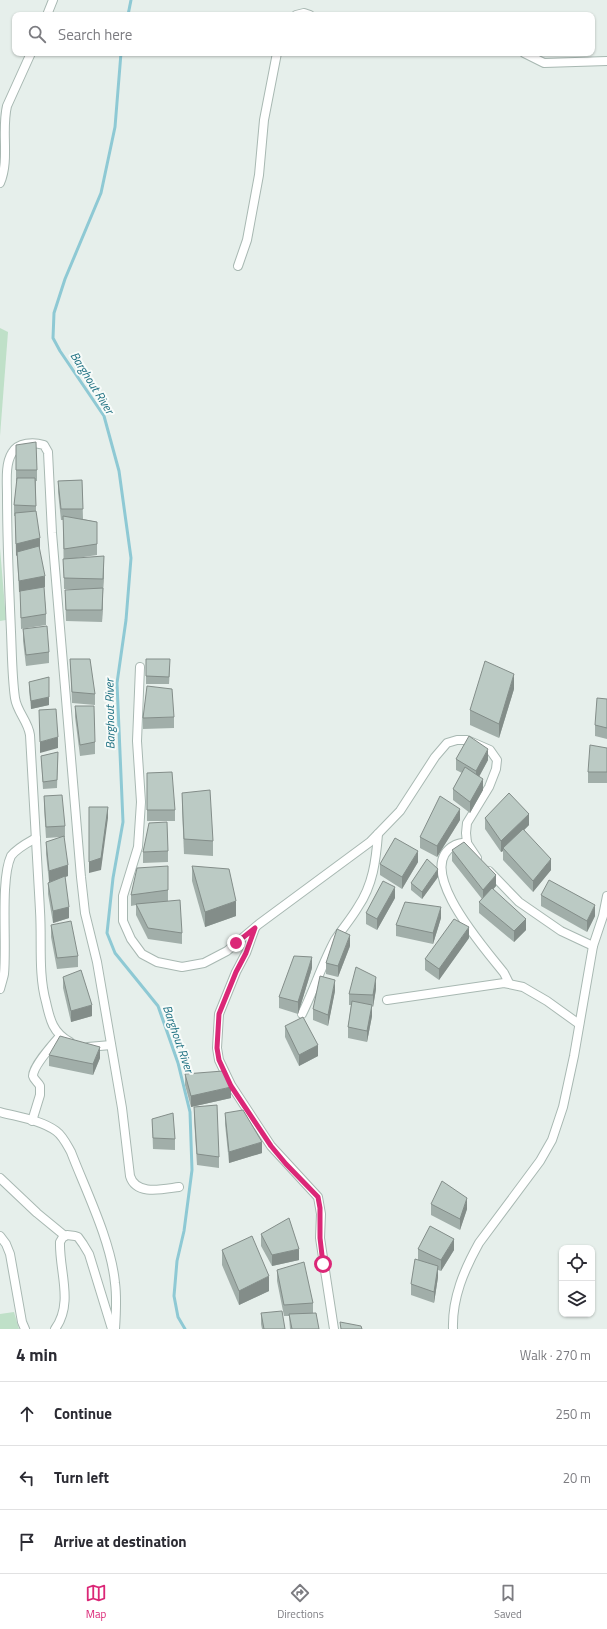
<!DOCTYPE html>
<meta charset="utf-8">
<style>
body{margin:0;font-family:"Titillium Web",sans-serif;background:#f2f2f3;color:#2b2b33}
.controls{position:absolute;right:12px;bottom:12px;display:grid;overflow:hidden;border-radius:8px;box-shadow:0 1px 3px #0004}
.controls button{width:36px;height:36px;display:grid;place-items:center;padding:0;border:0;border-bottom:1px solid #e1e1e2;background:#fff;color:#2b2b33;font:20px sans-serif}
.stop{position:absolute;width:12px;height:12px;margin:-9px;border:3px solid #db2777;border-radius:50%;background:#fff}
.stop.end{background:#db2777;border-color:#fff;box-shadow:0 1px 4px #0008}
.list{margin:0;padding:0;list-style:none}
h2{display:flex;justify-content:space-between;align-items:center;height:52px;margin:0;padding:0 16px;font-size:17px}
h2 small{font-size:13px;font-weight:400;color:#7c7c81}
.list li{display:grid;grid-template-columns:26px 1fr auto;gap:12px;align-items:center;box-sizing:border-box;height:64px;padding:0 16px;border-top:1px solid #e1e1e2}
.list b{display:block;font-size:15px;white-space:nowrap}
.list em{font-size:13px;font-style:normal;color:#7c7c81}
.icon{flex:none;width:22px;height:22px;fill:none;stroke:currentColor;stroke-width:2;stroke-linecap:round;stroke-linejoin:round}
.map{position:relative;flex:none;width:607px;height:1329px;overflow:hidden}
.search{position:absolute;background:#fff;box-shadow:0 1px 3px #0004;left:12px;right:12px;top:12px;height:44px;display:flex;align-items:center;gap:10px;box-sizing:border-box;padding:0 14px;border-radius:8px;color:#7c7c81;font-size:15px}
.sheet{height:244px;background:#fff}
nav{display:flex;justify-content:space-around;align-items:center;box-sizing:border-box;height:56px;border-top:1px solid #e1e1e2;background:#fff;font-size:11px;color:#7c7c81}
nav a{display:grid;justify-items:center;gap:2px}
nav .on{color:#db2777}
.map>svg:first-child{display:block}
.green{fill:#bfe0c8}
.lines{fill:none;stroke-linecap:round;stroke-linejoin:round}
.stream{stroke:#8ec9d4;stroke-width:3}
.minor-casing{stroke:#a8b8b2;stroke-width:10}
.minor{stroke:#fff;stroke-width:8}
.wall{fill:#a1aea9}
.shaded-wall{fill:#838d89}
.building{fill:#bbcac4;stroke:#838d89}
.route{stroke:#db2777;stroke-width:5}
.labels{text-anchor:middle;stroke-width:4;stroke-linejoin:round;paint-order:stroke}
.water-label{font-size:12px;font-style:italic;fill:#1c6f80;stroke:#f7fbf9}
</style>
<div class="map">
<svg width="607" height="1329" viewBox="0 0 607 1329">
<rect width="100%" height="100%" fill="#e6efeb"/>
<g class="green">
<path d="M 0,328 L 8,332 L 0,436 Z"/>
<path d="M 0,548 L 6,620 L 0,621 Z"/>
<path d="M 14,1312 L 19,1329 L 0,1329 L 0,1314 Z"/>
</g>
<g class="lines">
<g class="stream">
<path d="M 128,15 L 131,0"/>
<path d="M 121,53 L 115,127 L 101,193 L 65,279 L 54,313 L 53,338 L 60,351 L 104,416 L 119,471 L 131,558 L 126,620 L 117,683 L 123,822 L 113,878 L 107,933 L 115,953 L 158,1006 L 178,1063 L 190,1112 L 192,1170 L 184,1231 L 177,1261 L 174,1296 L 178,1317 L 185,1329"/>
</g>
<defs>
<g id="minor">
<path d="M 47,15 L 53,0"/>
<path d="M 296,15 L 304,13 L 310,15"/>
<path d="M 524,53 L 544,63 L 607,61"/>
<path d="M 0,183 C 10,160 1,131 7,106 L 31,53"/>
<path d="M 238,266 L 247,240 L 259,175 L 264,120 L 277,53"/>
<path d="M 140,667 L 137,741 L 141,802 L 138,847 L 123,896 L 123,921 L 131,939 L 142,954 L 157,962 L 182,967 L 204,963 L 227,951 L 259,924 L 370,842 L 400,811 L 435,757 L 447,743 L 457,740 L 467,740 L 490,750 L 497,760 L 496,769 L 489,787 L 467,823 L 466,833 L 467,843 L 477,858"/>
<path d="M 467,842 C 464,843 458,843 455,845 C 411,867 487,951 504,973 L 509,983"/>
<path d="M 489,871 L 519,902 L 561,931 L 593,946"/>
<path d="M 255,928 L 246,953 L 236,972 L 219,1014 L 217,1048 L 219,1060 L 231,1085 L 271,1146 L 318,1197 L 321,1214 L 320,1238 L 334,1329"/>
<path d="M 0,989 C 1,985 3,979 4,974 C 7,944 0,880 11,856 C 17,848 27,843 36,838"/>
<path d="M 387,1000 L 504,983 L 523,987 L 547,1001 L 579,1024"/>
<path d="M 302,1014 C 314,990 322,964 335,940 C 342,929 351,919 358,907 C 373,885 376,860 378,834"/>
<path d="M 70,1042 C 53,1033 50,1020 46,1002 C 38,973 42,941 40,911 C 37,852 33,793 30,735 C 28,721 17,712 15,698 C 12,677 12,654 11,632 C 9,586 7,541 7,495 C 7,483 5,464 12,453 C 18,442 34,442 44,445 L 48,452 L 52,533 L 81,877 L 85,913 L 97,962 L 122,1108 L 130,1176 C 136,1196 163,1189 179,1187"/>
<path d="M 88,1047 L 111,1045"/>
<path d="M 0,1112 C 18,1117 41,1120 56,1131 C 63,1136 67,1145 71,1152 C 86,1191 111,1241 115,1283 C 117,1298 116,1314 115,1329"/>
<path d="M 32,1121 L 40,1095 L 40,1086 C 38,1082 34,1080 33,1076 C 33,1066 53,1044 60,1036"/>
<path d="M 0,1178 L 37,1213 L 65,1236"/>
<path d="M 0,1236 L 6,1244 L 10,1254 L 22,1322 L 25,1329"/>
<path d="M 55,1329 C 74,1303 59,1271 60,1242 L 63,1237 L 67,1235 L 75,1236 L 78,1237 L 83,1244 L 89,1254 L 112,1329"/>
<path d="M 453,1329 C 452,1298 464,1270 479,1243 L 540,1161 L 552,1140 L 563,1107 L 574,1056 L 593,946 L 603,916 L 607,896"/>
</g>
</defs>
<use href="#minor" class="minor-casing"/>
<use href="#minor" class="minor"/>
</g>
<g class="wall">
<path d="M 16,445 L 37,470 L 37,481 L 36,481 L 36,513 L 40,549 L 39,549 L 45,587 L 44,587 L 46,614 L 46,625 L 21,629 L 20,592 L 19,592 L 17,555 L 16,556 L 15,516 L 14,516 L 14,505 L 17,481 L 16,481 Z"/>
<path d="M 82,480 L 83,519 L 97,522 L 97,555 L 77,558 L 104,567 L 102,622 L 66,621 L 65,590 L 79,589 L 64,589 L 63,520 L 61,520 L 58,492 L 58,481 Z"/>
<path d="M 23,629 L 49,652 L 49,663 L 26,666 L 23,641 Z"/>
<path d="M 70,659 L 95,694 L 95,705 L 72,703 Z"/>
<path d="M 146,659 L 170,666 L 169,684 L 146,684 Z"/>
<path d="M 29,682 L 49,705 L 31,709 L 29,690 Z"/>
<path d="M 514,689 L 499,738 L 470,725 L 470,710 Z"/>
<path d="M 607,699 L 607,739 L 595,736 L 595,725 Z"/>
<path d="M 75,706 L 95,742 L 95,754 L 80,756 L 75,717 Z"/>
<path d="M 174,717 L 174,728 L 143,729 L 143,718 Z"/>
<path d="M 607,748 L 607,783 L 588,783 L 588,772 Z"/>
<path d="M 58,752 L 57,788 L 43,789 L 41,756 Z"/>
<path d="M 456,759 L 488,760 L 479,777 L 483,790 L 470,813 L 453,800 L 453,789 L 462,773 L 456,770 Z"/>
<path d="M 147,773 L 175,810 L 175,821 L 147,821 Z"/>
<path d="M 182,793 L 213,841 L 213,856 L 184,854 L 182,808 Z"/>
<path d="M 44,796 L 65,826 L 65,837 L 64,837 L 68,876 L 65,877 L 69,918 L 53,923 L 48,894 L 48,883 L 49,882 L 46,854 L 46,842 L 61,837 L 46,838 L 44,807 Z"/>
<path d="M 485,818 L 529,825 L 524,830 L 551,870 L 533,892 L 503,860 L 503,851 L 501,852 L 485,829 Z"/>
<path d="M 460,820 L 437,857 L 420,848 L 420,837 Z"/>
<path d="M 452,850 L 496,886 L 493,889 L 526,930 L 514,942 L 479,913 L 479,902 L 482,899 L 452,861 Z"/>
<path d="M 168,851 L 168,862 L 143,863 L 143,852 Z"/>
<path d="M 418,862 L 402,889 L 380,875 L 380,864 Z"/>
<path d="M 168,866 L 168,901 L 182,933 L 182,944 L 148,939 L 136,915 L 136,905 L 131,906 L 131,895 Z"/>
<path d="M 192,866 L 236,916 L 205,927 L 192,881 Z"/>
<path d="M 438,877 L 422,899 L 411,890 L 411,883 Z"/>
<path d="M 541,895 L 595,916 L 587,932 L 541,906 Z"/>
<path d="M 395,898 L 377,930 L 366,924 L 366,913 Z"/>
<path d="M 441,918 L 433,944 L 396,936 L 396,925 Z"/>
<path d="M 51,925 L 78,956 L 78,967 L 57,969 L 51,937 Z"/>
<path d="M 469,938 L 439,980 L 425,970 L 425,959 Z"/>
<path d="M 350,946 L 338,977 L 326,974 L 326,963 Z"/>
<path d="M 312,968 L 298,1014 L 279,1008 L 279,997 Z"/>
<path d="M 63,977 L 92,1016 L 71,1022 L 63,988 Z"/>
<path d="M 376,989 L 373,1007 L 372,1006 L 372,1016 L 367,1042 L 348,1038 L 348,1027 L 351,1005 L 349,1005 L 349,994 Z"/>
<path d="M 335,991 L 328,1026 L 313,1020 L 313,1009 Z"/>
<path d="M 285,1026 L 318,1056 L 299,1066 L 285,1037 Z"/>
<path d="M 49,1055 L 100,1058 L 93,1075 L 49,1066 Z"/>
<path d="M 185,1074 L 231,1098 L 191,1107 L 185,1085 Z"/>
<path d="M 194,1107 L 219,1157 L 219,1168 L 197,1165 L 194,1118 Z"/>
<path d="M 225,1113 L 262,1153 L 229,1163 L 225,1124 Z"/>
<path d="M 152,1119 L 175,1139 L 175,1150 L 153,1149 Z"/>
<path d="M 431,1204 L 467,1209 L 460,1230 L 431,1215 Z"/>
<path d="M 261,1234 L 299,1260 L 272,1266 L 261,1246 Z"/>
<path d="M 418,1249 L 454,1250 L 441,1271 L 438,1270 L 438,1277 L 434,1303 L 411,1295 L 411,1284 L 418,1260 Z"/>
<path d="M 222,1250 L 269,1291 L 239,1305 L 222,1265 Z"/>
<path d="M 277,1270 L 313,1303 L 313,1313 L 319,1329 L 290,1329 L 289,1316 L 284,1316 L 277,1281 Z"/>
<path d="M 261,1313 L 285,1329 L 262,1329 L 261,1324 Z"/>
</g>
<g class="shaded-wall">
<path d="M 40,538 L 40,549 L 17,555 L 17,552 L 17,555 L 16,556 L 16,544 Z"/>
<path d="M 104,556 L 104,567 L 103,590 L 103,579 Z"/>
<path d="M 45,576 L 45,587 L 19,592 L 19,581 Z"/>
<path d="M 103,588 L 103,599 L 102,622 L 102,610 Z"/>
<path d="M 514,674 L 514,689 L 499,738 L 499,724 Z"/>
<path d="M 49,697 L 49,705 L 31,709 L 31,701 Z"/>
<path d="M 58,737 L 58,748 L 40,753 L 40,742 Z"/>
<path d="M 488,749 L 488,760 L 476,782 L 476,771 Z"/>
<path d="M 483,779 L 483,790 L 470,813 L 470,802 Z"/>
<path d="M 108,807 L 108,818 L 101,870 L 89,873 L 89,862 Z"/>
<path d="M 460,809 L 460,820 L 437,857 L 437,846 Z"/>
<path d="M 529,814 L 529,825 L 504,850 L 503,848 L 503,851 L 501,852 L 501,841 Z"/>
<path d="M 418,851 L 418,862 L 402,889 L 402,877 Z"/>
<path d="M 551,859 L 551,870 L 533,892 L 533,881 Z"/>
<path d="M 68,865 L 68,876 L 49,882 L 49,871 Z"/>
<path d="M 438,869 L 438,877 L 422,899 L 422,892 Z"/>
<path d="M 496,875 L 496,886 L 483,901 L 483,890 Z"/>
<path d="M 395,887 L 395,898 L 377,930 L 377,919 Z"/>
<path d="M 236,901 L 236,916 L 205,927 L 205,912 Z"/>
<path d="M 595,905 L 595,916 L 587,932 L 587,921 Z"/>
<path d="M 69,907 L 69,918 L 53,923 L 53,911 Z"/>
<path d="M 441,907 L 441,918 L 433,944 L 433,933 Z"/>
<path d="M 526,919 L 526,930 L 514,942 L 514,931 Z"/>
<path d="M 469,927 L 469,938 L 439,980 L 439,969 Z"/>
<path d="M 350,935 L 350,946 L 338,977 L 338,966 Z"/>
<path d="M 312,957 L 312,968 L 298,1014 L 298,1002 Z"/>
<path d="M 376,977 L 376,989 L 373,1007 L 373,995 Z"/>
<path d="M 335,980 L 335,991 L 328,1026 L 328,1015 Z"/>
<path d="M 92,1005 L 92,1016 L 71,1022 L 71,1011 Z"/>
<path d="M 372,1005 L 372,1016 L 367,1042 L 367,1031 Z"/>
<path d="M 318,1045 L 318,1056 L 299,1066 L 299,1055 Z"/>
<path d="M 100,1047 L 100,1058 L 93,1075 L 93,1064 Z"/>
<path d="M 231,1087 L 231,1098 L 191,1107 L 191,1096 Z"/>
<path d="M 262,1142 L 262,1153 L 229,1163 L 229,1152 Z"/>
<path d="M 467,1198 L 467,1209 L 460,1230 L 460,1219 Z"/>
<path d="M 454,1239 L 454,1250 L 441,1271 L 441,1260 Z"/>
<path d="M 299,1249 L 299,1260 L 272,1266 L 272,1255 Z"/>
<path d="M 438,1266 L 438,1277 L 434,1303 L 434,1292 Z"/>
<path d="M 269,1276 L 269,1291 L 239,1305 L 239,1291 Z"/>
</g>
<g class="building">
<path d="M 36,442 L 37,470 L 16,470 L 16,445 Z"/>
<path d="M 17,478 L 35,478 L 36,506 L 14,505 Z"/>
<path d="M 82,480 L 83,509 L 61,509 L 58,481 Z"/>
<path d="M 36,511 L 40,538 L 16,544 L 15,513 Z"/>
<path d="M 63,516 L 97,522 L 97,544 L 64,549 Z"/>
<path d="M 39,546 L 45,576 L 19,581 L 17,552 Z"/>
<path d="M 104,556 L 103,579 L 64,578 L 63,559 Z"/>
<path d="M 44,587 L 46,614 L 21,618 L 20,591 Z"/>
<path d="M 103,588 L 102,610 L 66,610 L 65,590 Z"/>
<path d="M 47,626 L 49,652 L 26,655 L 23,629 Z"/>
<path d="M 70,659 L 90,659 L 95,694 L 72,692 Z"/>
<path d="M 146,659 L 170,659 L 169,677 L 146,676 Z"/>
<path d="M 485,661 L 514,674 L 499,724 L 470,710 Z"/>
<path d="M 49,677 L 49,697 L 31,701 L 29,682 Z"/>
<path d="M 147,686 L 172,689 L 174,717 L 143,718 Z"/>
<path d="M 597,698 L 607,699 L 607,728 L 595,725 Z"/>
<path d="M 75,706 L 94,706 L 95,742 L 80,745 Z"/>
<path d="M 56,709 L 58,737 L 40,742 L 39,710 Z"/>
<path d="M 469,736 L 488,749 L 476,771 L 456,759 Z"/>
<path d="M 590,745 L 607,748 L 607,772 L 588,772 Z"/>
<path d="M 58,752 L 57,780 L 43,782 L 41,756 Z"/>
<path d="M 465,767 L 483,779 L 470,802 L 453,789 Z"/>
<path d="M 172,772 L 175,810 L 147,810 L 147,773 Z"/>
<path d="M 210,790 L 213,841 L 184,839 L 182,793 Z"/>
<path d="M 509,793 L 529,814 L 501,841 L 485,818 Z"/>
<path d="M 62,795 L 65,826 L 46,827 L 44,796 Z"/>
<path d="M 440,796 L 460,809 L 437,846 L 420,837 Z"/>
<path d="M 89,807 L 108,807 L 101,858 L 89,862 Z"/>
<path d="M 167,822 L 168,851 L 143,852 L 149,823 Z"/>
<path d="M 523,829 L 551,859 L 533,881 L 503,848 Z"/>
<path d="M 64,836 L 68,865 L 49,871 L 46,842 Z"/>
<path d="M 395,838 L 418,851 L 402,877 L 380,864 Z"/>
<path d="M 464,842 L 496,875 L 483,890 L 452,850 Z"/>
<path d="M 427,859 L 438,869 L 422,892 L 411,883 Z"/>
<path d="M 168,866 L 168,890 L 131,895 L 137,868 Z"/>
<path d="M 192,866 L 229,869 L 236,901 L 205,912 Z"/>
<path d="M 65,876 L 69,907 L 53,911 L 48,883 Z"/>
<path d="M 549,880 L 595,905 L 587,921 L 541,895 Z"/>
<path d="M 383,881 L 395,887 L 377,919 L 366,913 Z"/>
<path d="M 492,888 L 526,919 L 514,931 L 479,902 Z"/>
<path d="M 180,900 L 182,933 L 148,928 L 136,904 Z"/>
<path d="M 405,902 L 441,907 L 433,933 L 396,925 Z"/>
<path d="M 454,919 L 469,927 L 439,969 L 425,959 Z"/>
<path d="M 71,921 L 78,956 L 57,958 L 51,925 Z"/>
<path d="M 337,929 L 350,935 L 338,966 L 326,963 Z"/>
<path d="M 294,956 L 312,957 L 298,1002 L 279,997 Z"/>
<path d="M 356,967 L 376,977 L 373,995 L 349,994 Z"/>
<path d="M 81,970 L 92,1005 L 71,1011 L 63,977 Z"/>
<path d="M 320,976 L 335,980 L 328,1015 L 313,1009 Z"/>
<path d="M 352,1001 L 372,1005 L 367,1031 L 348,1027 Z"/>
<path d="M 303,1017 L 318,1045 L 299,1055 L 285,1026 Z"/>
<path d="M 60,1036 L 100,1047 L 93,1064 L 49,1055 Z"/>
<path d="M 223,1071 L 231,1087 L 191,1096 L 185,1074 Z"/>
<path d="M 217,1105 L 219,1157 L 197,1154 L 194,1107 Z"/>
<path d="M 243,1110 L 262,1142 L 229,1152 L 225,1113 Z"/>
<path d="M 173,1113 L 175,1139 L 153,1138 L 152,1119 Z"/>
<path d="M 442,1181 L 467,1198 L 460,1219 L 431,1204 Z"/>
<path d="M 289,1218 L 299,1249 L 272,1255 L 261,1234 Z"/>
<path d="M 430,1226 L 454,1239 L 441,1260 L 418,1249 Z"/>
<path d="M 252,1236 L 269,1276 L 239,1291 L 222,1250 Z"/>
<path d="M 415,1259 L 438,1266 L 434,1292 L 411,1284 Z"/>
<path d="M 304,1262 L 313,1303 L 284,1305 L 277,1270 Z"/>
<path d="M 282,1311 L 285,1329 L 264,1329 L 261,1313 Z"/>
<path d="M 316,1313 L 319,1329 L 292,1329 L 289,1314 Z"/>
<path d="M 340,1322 L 361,1326 L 362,1329 L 341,1329 Z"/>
</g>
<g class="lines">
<path class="route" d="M 236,943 L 255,928 L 246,953 L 236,972 L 219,1014 L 217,1048 L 219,1060 L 231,1086 L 271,1146 L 286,1164 L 318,1197 L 320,1208 L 320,1238 L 323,1264"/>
</g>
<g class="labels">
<g class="water-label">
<text transform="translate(92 383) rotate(58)" y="4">Barghout River</text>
<text transform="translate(110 714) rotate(-91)" y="4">Barghout River</text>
<text transform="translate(178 1039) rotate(71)" y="4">Barghout River</text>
</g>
</g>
</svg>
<div class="controls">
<button><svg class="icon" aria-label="locate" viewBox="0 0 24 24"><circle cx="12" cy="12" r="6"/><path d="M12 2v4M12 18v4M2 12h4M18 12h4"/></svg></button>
<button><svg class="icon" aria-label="layers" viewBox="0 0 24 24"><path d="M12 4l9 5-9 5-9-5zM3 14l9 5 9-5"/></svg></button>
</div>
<div class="stop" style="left:323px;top:1264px"></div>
<div class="stop end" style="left:236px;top:943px"></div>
<div class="search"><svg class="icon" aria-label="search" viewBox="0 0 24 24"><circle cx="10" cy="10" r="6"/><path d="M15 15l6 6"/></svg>Search here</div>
</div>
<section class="sheet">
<h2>4 min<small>Walk · 270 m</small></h2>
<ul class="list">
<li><svg class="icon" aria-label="ahead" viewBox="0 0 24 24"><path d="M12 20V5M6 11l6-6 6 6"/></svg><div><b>Continue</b></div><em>250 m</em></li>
<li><svg class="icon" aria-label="left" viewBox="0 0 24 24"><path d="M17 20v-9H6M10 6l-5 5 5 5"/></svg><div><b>Turn left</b></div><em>20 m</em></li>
<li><svg class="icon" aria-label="arrive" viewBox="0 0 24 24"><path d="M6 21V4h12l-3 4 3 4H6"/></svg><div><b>Arrive at destination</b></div></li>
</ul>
</section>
<nav>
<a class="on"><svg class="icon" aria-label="map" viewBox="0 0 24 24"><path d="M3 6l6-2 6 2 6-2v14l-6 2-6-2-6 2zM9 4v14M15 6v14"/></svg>Map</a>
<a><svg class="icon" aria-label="directions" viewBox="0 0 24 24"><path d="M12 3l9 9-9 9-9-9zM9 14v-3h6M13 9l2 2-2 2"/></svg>Directions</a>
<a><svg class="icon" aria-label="saved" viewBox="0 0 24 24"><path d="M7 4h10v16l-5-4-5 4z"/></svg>Saved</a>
</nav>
